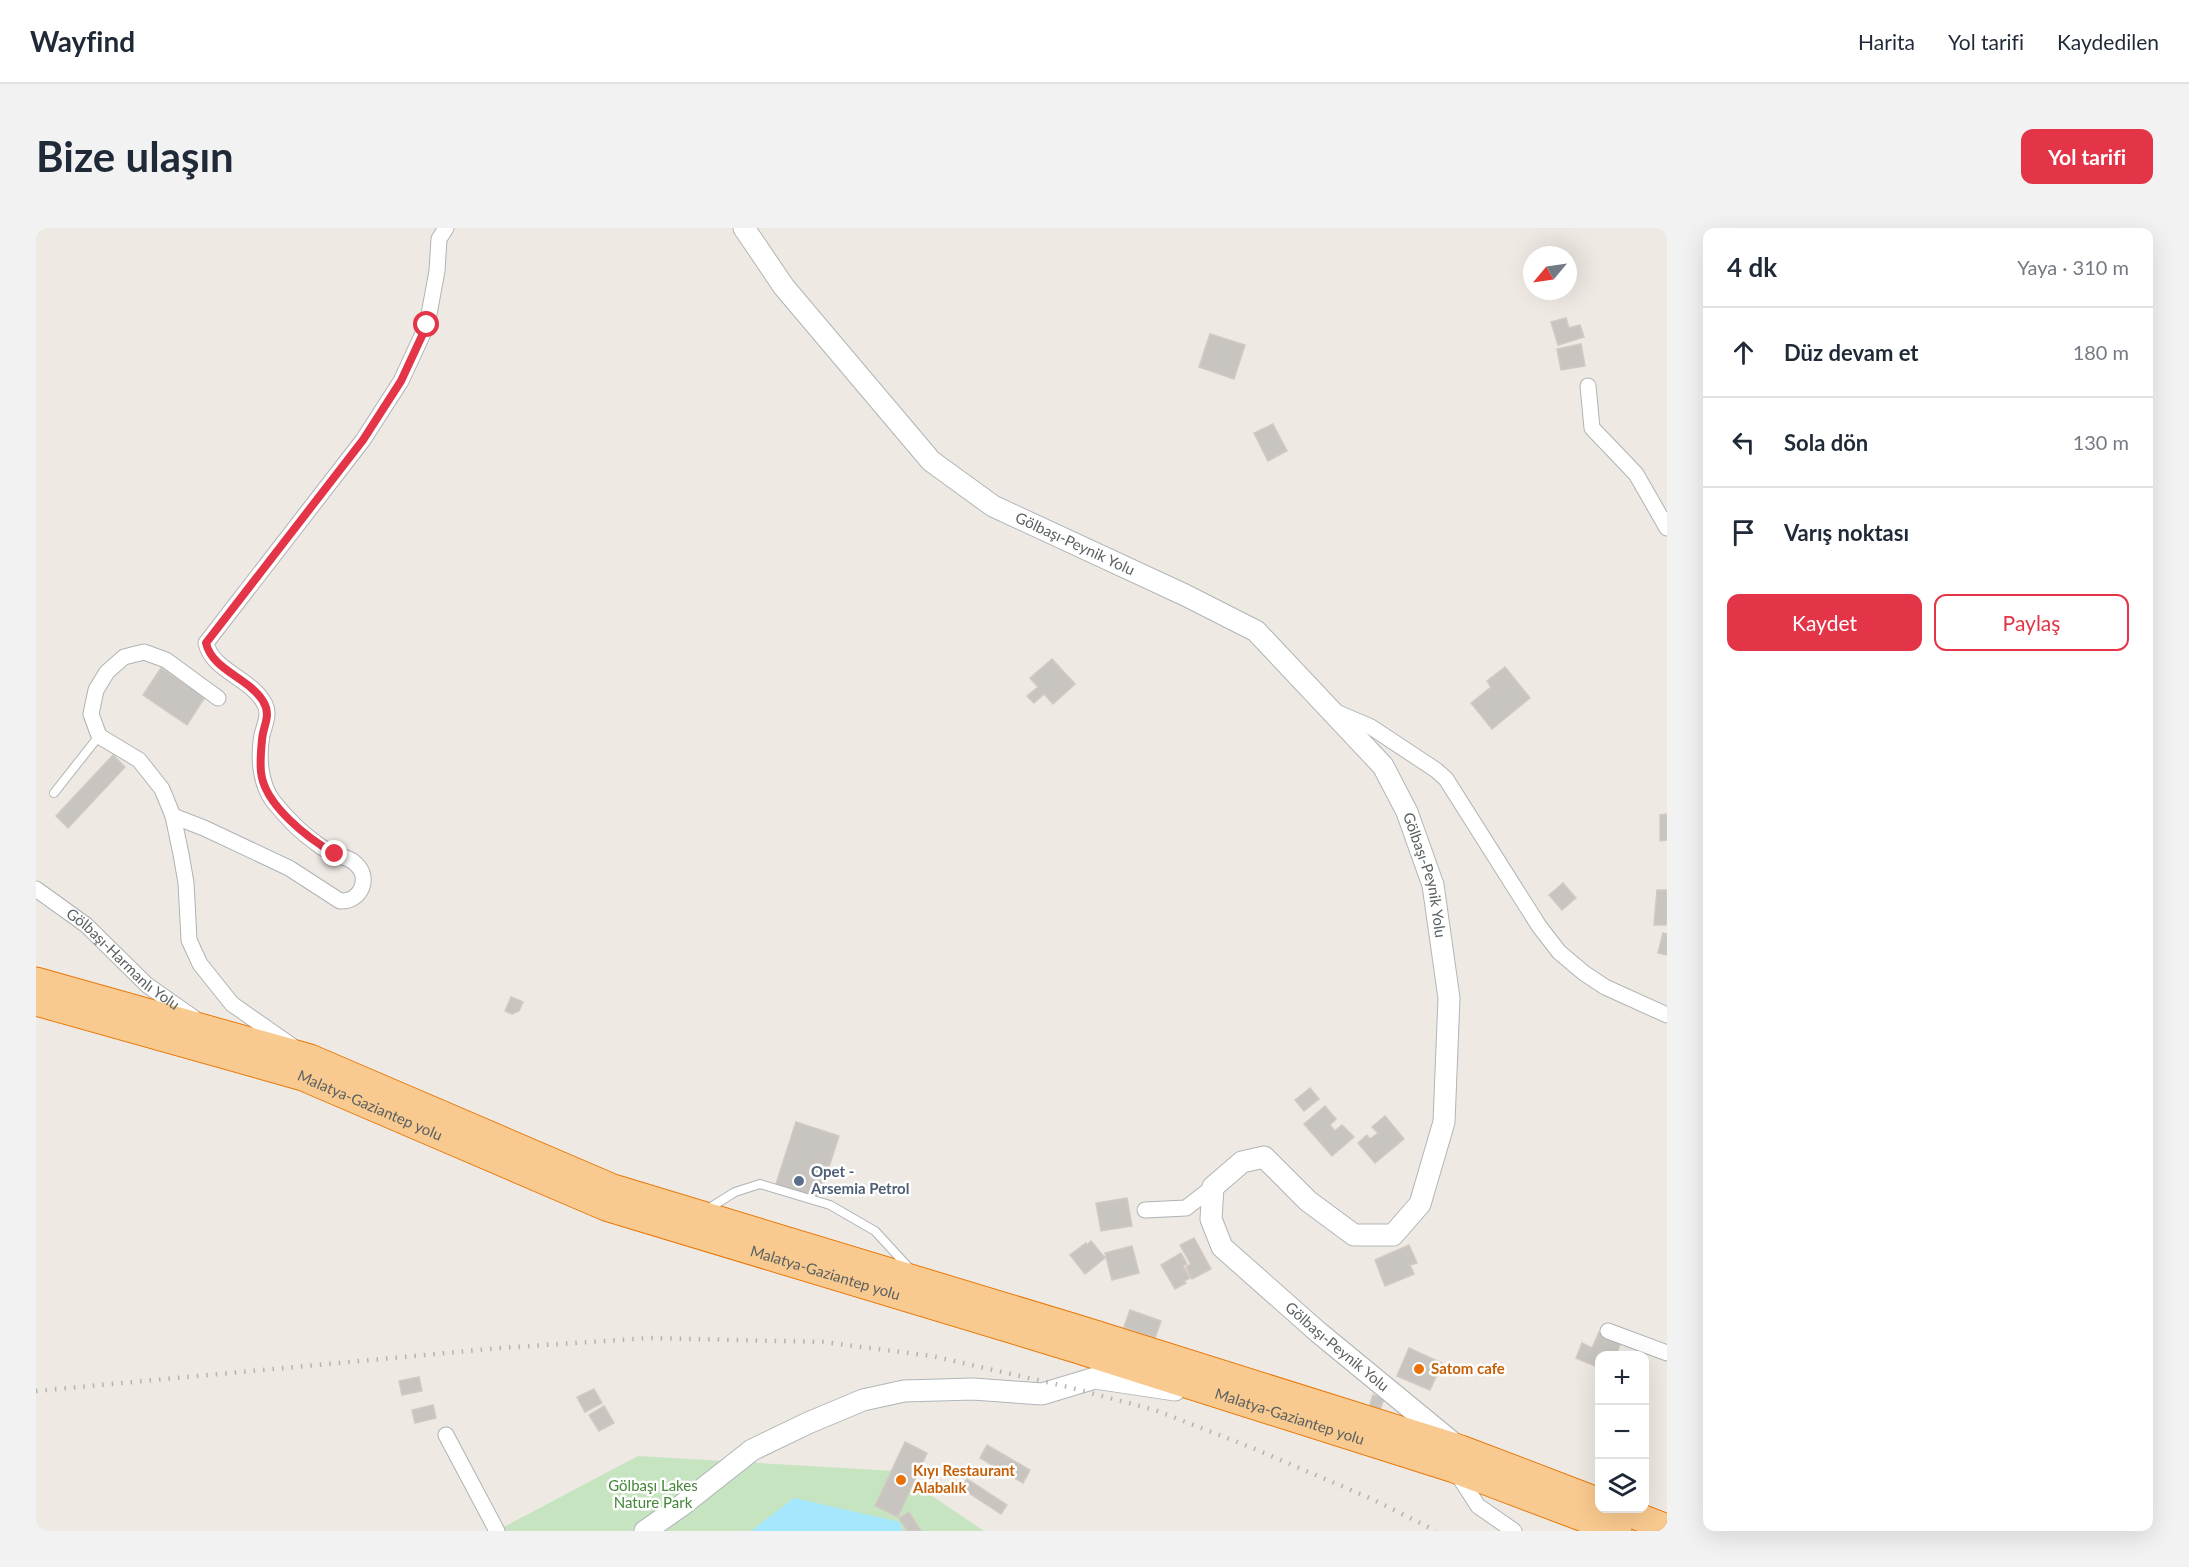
<!DOCTYPE html>
<html lang="tr">
<meta charset="utf-8">
<style>
body{margin:0;font-family:Lato,sans-serif;background:#f2f2f3;color:#1f2937}
.controls{position:absolute;right:18px;bottom:18px;display:grid;overflow:hidden;border-radius:12px;box-shadow:0 6px 24px #0002}
.controls button{width:54px;height:54px;display:grid;place-items:center;padding:0;border:0;border-bottom:2px solid #e0e1e3;background:#fff;color:#1f2937;font:30px sans-serif}
.compass{position:absolute;left:1487px;top:18px;width:54px;height:54px;border-radius:50%;background:#fff;box-shadow:0 6px 24px #0002;rotate:241deg}
.stop{position:absolute;width:18px;height:18px;margin:-14px;border:4px solid #e33448;border-radius:50%;background:#fff}
.stop.end{background:#e33448;border-color:#fff;box-shadow:0 2px 6px #0008}
.list{margin:0;padding:0;list-style:none}
h2{display:flex;justify-content:space-between;align-items:center;height:78px;margin:0;padding:0 24px;font-size:26px}
h2 small{font-size:20px;font-weight:400;color:#747a83}
.list li{display:grid;grid-template-columns:39px 1fr auto;gap:18px;align-items:center;box-sizing:border-box;height:90px;padding:0 24px;border-top:2px solid #e0e1e3}
.list b{display:block;font-size:22px;white-space:nowrap}
.list em{font-size:20px;font-style:normal;color:#747a83}
.actions{display:flex;gap:12px;padding:18px 24px}
.actions a{flex:1;padding:14px 0;border:2px solid #e33448;border-radius:12px;text-align:center;font-size:21px;color:#e33448}
.actions .main{background:#e33448;color:#fff}
.icon{flex:none;width:33px;height:33px;fill:none;stroke:currentColor;stroke-width:2;stroke-linecap:round;stroke-linejoin:round}
.map{position:relative;flex:none;width:1631px;height:1303px;overflow:hidden;border-radius:12px}
header{display:flex;align-items:center;gap:36px;box-sizing:border-box;height:84px;padding:0 30px;background:#fff;border-bottom:2px solid #e0e1e3}
header strong{font-size:28px}
nav{display:flex;gap:33px;margin-inline-start:auto;font-size:21px}
.intro{display:flex;align-items:center;justify-content:space-between;box-sizing:border-box;height:144px;padding:0 36px}
h1{margin:0;font-size:42px}
.button{padding:15px 27px;border-radius:12px;background:#e33448;color:#fff;font-size:21px;font-weight:700}
main{display:flex;gap:36px;padding:0 36px}
aside{flex:1;background:#fff;border-radius:12px;box-shadow:0 6px 24px #0002}
.map>svg:first-child{display:block}
.green{fill:#c7e4c1}
.water{fill:#a5e7fc}
.building{fill:#c8c4c0;stroke:#d2cac2;stroke-width:1.5}
.lines{fill:none;stroke-linecap:round;stroke-linejoin:round}
.lane-casing{stroke:#afb3b5;stroke-width:10}
.street-casing{stroke:#afb3b5;stroke-width:17}
.secondary-casing{stroke:#b0b5b8;stroke-width:23}
.highway-casing{stroke:#e87809;stroke-width:29}
.lane{stroke:#fff;stroke-width:8}
.street{stroke:#fff;stroke-width:15}
.secondary{stroke:#fff;stroke-width:21}
.highway{stroke:#f9ca8f;stroke-width:27}
.rail{stroke:#b2b3b3;stroke-width:4.5;stroke-dasharray:1.5 8;stroke-linecap:butt}
.route{stroke:#e33448;stroke-width:8}
.service-dot{fill:#5c6f8a;stroke:#fff;stroke-width:2}
.food-dot{fill:#e8710a;stroke:#fff;stroke-width:2}
.labels{text-anchor:middle;stroke-width:5;stroke-linejoin:round;paint-order:stroke}
.street-label{font-size:15px;fill:#5b6163;stroke:#fff}
.service-label{font-size:15px;font-weight:bold;fill:#4e5e75;stroke:#fff;text-anchor:start}
.food-label{font-size:15px;font-weight:bold;fill:#c56008;stroke:#fff;text-anchor:start}
.park-label{font-size:15px;fill:#448539;stroke:#fff}
</style>
<header>
<strong>Wayfind</strong>
<nav><a>Harita</a><a>Yol tarifi</a><a>Kaydedilen</a></nav>
</header>
<div class="intro"><h1>Bize ulaşın</h1><a class="button">Yol tarifi</a></div>
<main>
<div class="map">
<svg width="1631" height="1303" viewBox="0 0 1631 1303">
<rect width="100%" height="100%" fill="#eee9e3"/>
<path class="green" d="M 602,1228 L 859,1243 L 948,1303 L 460,1303 Z"/>
<path class="water" d="M 758,1270 L 864,1294 L 866,1303 L 715,1303 Z"/>
<g class="building">
<path d="M 1530,90 L 1533,100 L 1544,97 L 1548,109 L 1522,117 L 1515,94 Z"/>
<path d="M 1174,106 L 1209,117 L 1198,151 L 1163,139 Z"/>
<path d="M 1545,116 L 1549,138 L 1525,142 L 1521,121 Z"/>
<path d="M 1237,196 L 1251,223 L 1232,233 L 1218,205 Z"/>
<path d="M 1016,431 L 1039,456 L 1017,476 L 1008,466 L 998,475 L 991,468 L 1002,459 L 994,450 Z"/>
<path d="M 1469,439 L 1494,470 L 1456,501 L 1435,475 L 1455,459 L 1451,453 Z"/>
<path d="M 125,440 L 169,469 L 151,497 L 107,467 Z"/>
<path d="M 77,527 L 89,539 L 32,600 L 20,588 Z"/>
<path d="M 1631,586 L 1631,612 L 1624,613 L 1624,587 Z"/>
<path d="M 1527,655 L 1540,670 L 1526,682 L 1513,667 Z"/>
<path d="M 1621,662 L 1631,662 L 1631,697 L 1618,697 Z"/>
<path d="M 1627,705 L 1631,706 L 1631,727 L 1622,725 Z"/>
<path d="M 475,769 L 487,774 L 483,783 L 476,786 L 469,783 Z"/>
<path d="M 1274,860 L 1283,871 L 1268,883 L 1259,872 Z"/>
<path d="M 1289,878 L 1300,891 L 1294,897 L 1299,903 L 1306,897 L 1318,909 L 1296,928 L 1268,896 Z"/>
<path d="M 1349,888 L 1368,911 L 1339,935 L 1322,915 L 1331,907 L 1334,911 L 1342,905 L 1336,899 Z"/>
<path d="M 760,894 L 803,908 L 781,976 L 738,962 Z"/>
<path d="M 1091,970 L 1096,998 L 1065,1003 L 1060,975 Z"/>
<path d="M 1158,1010 L 1175,1041 L 1156,1051 L 1150,1039 L 1155,1036 L 1144,1017 Z"/>
<path d="M 1055,1013 L 1069,1030 L 1049,1046 L 1034,1027 L 1050,1015 L 1051,1017 Z"/>
<path d="M 1373,1017 L 1381,1035 L 1374,1037 L 1378,1046 L 1349,1058 L 1339,1032 Z"/>
<path d="M 1096,1018 L 1103,1045 L 1076,1052 L 1069,1025 Z"/>
<path d="M 1145,1025 L 1151,1036 L 1147,1038 L 1154,1050 L 1148,1053 L 1150,1055 L 1139,1061 L 1125,1037 Z"/>
<path d="M 1094,1082 L 1125,1093 L 1119,1110 L 1088,1099 Z"/>
<path d="M 1563,1104 L 1585,1114 L 1580,1128 L 1564,1128 L 1564,1140 L 1540,1130 L 1546,1115 L 1556,1120 Z"/>
<path d="M 1373,1120 L 1406,1135 L 1394,1162 L 1361,1148 Z"/>
<path d="M 383,1149 L 386,1163 L 366,1167 L 363,1153 Z"/>
<path d="M 558,1161 L 566,1175 L 549,1184 L 541,1169 Z"/>
<path d="M 1337,1167 L 1348,1171 L 1344,1182 L 1333,1179 Z"/>
<path d="M 397,1177 L 400,1190 L 379,1195 L 376,1182 Z"/>
<path d="M 568,1178 L 578,1195 L 563,1203 L 553,1187 Z"/>
<path d="M 869,1214 L 891,1225 L 862,1289 L 839,1278 Z"/>
<path d="M 951,1217 L 994,1242 L 987,1255 L 944,1230 Z"/>
<path d="M 931,1251 L 971,1277 L 965,1286 L 925,1260 Z"/>
<path d="M 873,1284 L 885,1303 L 871,1303 L 863,1290 Z"/>
</g>
<g class="lines">
<defs>
<g id="lane">
<path d="M 18,565 L 63,508"/>
<path d="M 670,982 L 699,964 L 724,956 L 794,977 L 839,1003 L 874,1041"/>
</g>
<g id="street">
<path d="M 1552,158 L 1556,200 L 1600,246 L 1631,300"/>
<path d="M 182,470 L 130,432 L 108,424 L 88,429 L 71,444 L 60,462 L 55,486 L 63,508 L 103,532 L 126,561 L 137,588 L 145,626 L 150,655 L 153,712 L 164,736 L 196,776 L 256,818"/>
<path d="M 1300,484 L 1335,499 L 1400,542 L 1410,551 L 1503,698 L 1523,724 L 1548,745 L 1569,759 L 1631,787"/>
<path d="M 137,588 L 168,600 L 253,640 L 304,673 C 325,674 335,650 320,636 C 313,629 307,630 299,626 C 293,624 285,619 280,615 C 264,604 249,588 237,573 C 224,556 222,528 226,507 C 229,495 235,485 227,473 C 213,450 176,442 170,415 L 327,212 L 365,153 L 391,97 L 401,43 L 403,11 L 410,0"/>
<path id="s1" d="M 0,661 L 50,697 L 111,757 L 158,790"/>
<path d="M 1109,982 L 1150,980 L 1177,959"/>
<path d="M 1572,1103 L 1631,1125"/>
<path d="M 410,1207 L 461,1303"/>
<path d="M 1420,1244 L 1442,1278 L 1478,1303"/>
</g>
<g id="secondary">
<path id="s2" d="M 708,0 L 748,59 L 895,233 L 957,278 L 1149,367 L 1220,403 L 1347,538 L 1371,584 L 1397,657 L 1413,770 L 1408,894 L 1384,976 L 1357,1007 L 1318,1007 L 1272,973 L 1228,929 L 1206,934 L 1177,959 L 1175,991 L 1186,1019 L 1282,1104 L 1417,1215"/>
<path d="M 609,1303 L 645,1278 L 716,1222 L 772,1195 L 827,1172 L 868,1163 L 937,1161 L 1006,1166 L 1059,1150 L 1139,1162"/>
</g>
<g id="highway">
<path d="M 0,753 L 274,830 L 577,960 L 1046,1102 L 1425,1221 L 1564,1274"/>
<path id="s3" d="M 0,774 L 267,849 L 570,979 L 1040,1121 L 1418,1241 L 1582,1303"/>
<path d="M 1580,1280 L 1631,1300"/>
</g>
</defs>
<use href="#lane" class="lane-casing"/>
<use href="#street" class="street-casing"/>
<use href="#secondary" class="secondary-casing"/>
<use href="#highway" class="highway-casing"/>
<use href="#lane" class="lane"/>
<use href="#street" class="street"/>
<use href="#secondary" class="secondary"/>
<use href="#highway" class="highway"/>
<path class="rail" d="M 0,1163 L 464,1120 L 613,1110 L 787,1114 L 896,1128 L 1032,1159 L 1119,1182 L 1214,1219 L 1336,1271 L 1400,1303"/>
</g>
<g class="lines">
<path class="route" d="M 299,626 C 273,611 228,577 225,544 C 224,534 225,522 226,512 C 227,497 236,488 227,473 C 213,450 176,442 170,415 L 327,212 L 365,153 L 391,97"/>
</g>
<circle class="service-dot" cx="763" cy="953" r="6"/>
<g class="food-dot">
<circle cx="1383" cy="1141" r="6"/>
<circle cx="865" cy="1252" r="6"/>
</g>
<g class="labels">
<g class="street-label">
<text dy="5" stroke="none"><textPath href="#s2" startOffset="466">Gölbaşı-Peynik Yolu</textPath></text>
<text dy="5" stroke="none"><textPath href="#s2" startOffset="970">Gölbaşı-Peynik Yolu</textPath></text>
<text dy="5" stroke="none"><textPath href="#s1" startOffset="112">Gölbaşı-Harmanlı Yolu</textPath></text>
<text dy="5" stroke="none"><textPath href="#s3" startOffset="350">Malatya-Gaziantep yolu</textPath></text>
<text dy="5" stroke="none"><textPath href="#s3" startOffset="836">Malatya-Gaziantep yolu</textPath></text>
<text dy="5" stroke="none"><textPath href="#s2" startOffset="1780">Gölbaşı-Peynik Yolu</textPath></text>
<text dy="5" stroke="none"><textPath href="#s3" startOffset="1322">Malatya-Gaziantep yolu</textPath></text>
</g>
<g class="service-label">
<text x="775" y="949">Opet -<tspan x="775" dy="17">Arsemia Petrol</tspan></text>
</g>
<g class="food-label">
<text x="1395" y="1146">Satom cafe</text>
<text x="877" y="1248">Kıyı Restaurant<tspan x="877" dy="17">Alabalık</tspan></text>
</g>
<g class="park-label">
<text x="617" y="1263">Gölbaşı Lakes<tspan x="617" dy="17">Nature Park</tspan></text>
</g>
</g>
</svg>
<div class="controls">
<button>+</button>
<button>−</button>
<button><svg class="icon" aria-label="layers" viewBox="0 0 24 24"><path d="M12 4l9 5-9 5-9-5zM3 14l9 5 9-5"/></svg></button>
</div>
<svg class="compass" viewBox="-18 -18 36 36"><path d="M0-13l5 13h-10z" fill="#e53935"/><path d="M0 13l5-13h-10z" fill="#747a83"/></svg>
<div class="stop" style="left:391px;top:97px"></div>
<div class="stop end" style="left:299px;top:626px"></div>
</div>
<aside>
<h2>4 dk<small>Yaya · 310 m</small></h2>
<ul class="list">
<li><svg class="icon" aria-label="ahead" viewBox="0 0 24 24"><path d="M12 20V5M6 11l6-6 6 6"/></svg><div><b>Düz devam et</b></div><em>180 m</em></li>
<li><svg class="icon" aria-label="left" viewBox="0 0 24 24"><path d="M17 20v-9H6M10 6l-5 5 5 5"/></svg><div><b>Sola dön</b></div><em>130 m</em></li>
<li><svg class="icon" aria-label="arrive" viewBox="0 0 24 24"><path d="M6 21V4h12l-3 4 3 4H6"/></svg><div><b>Varış noktası</b></div></li>
</ul>
<div class="actions"><a class="main">Kaydet</a><a>Paylaş</a></div>
</aside>
</main>
